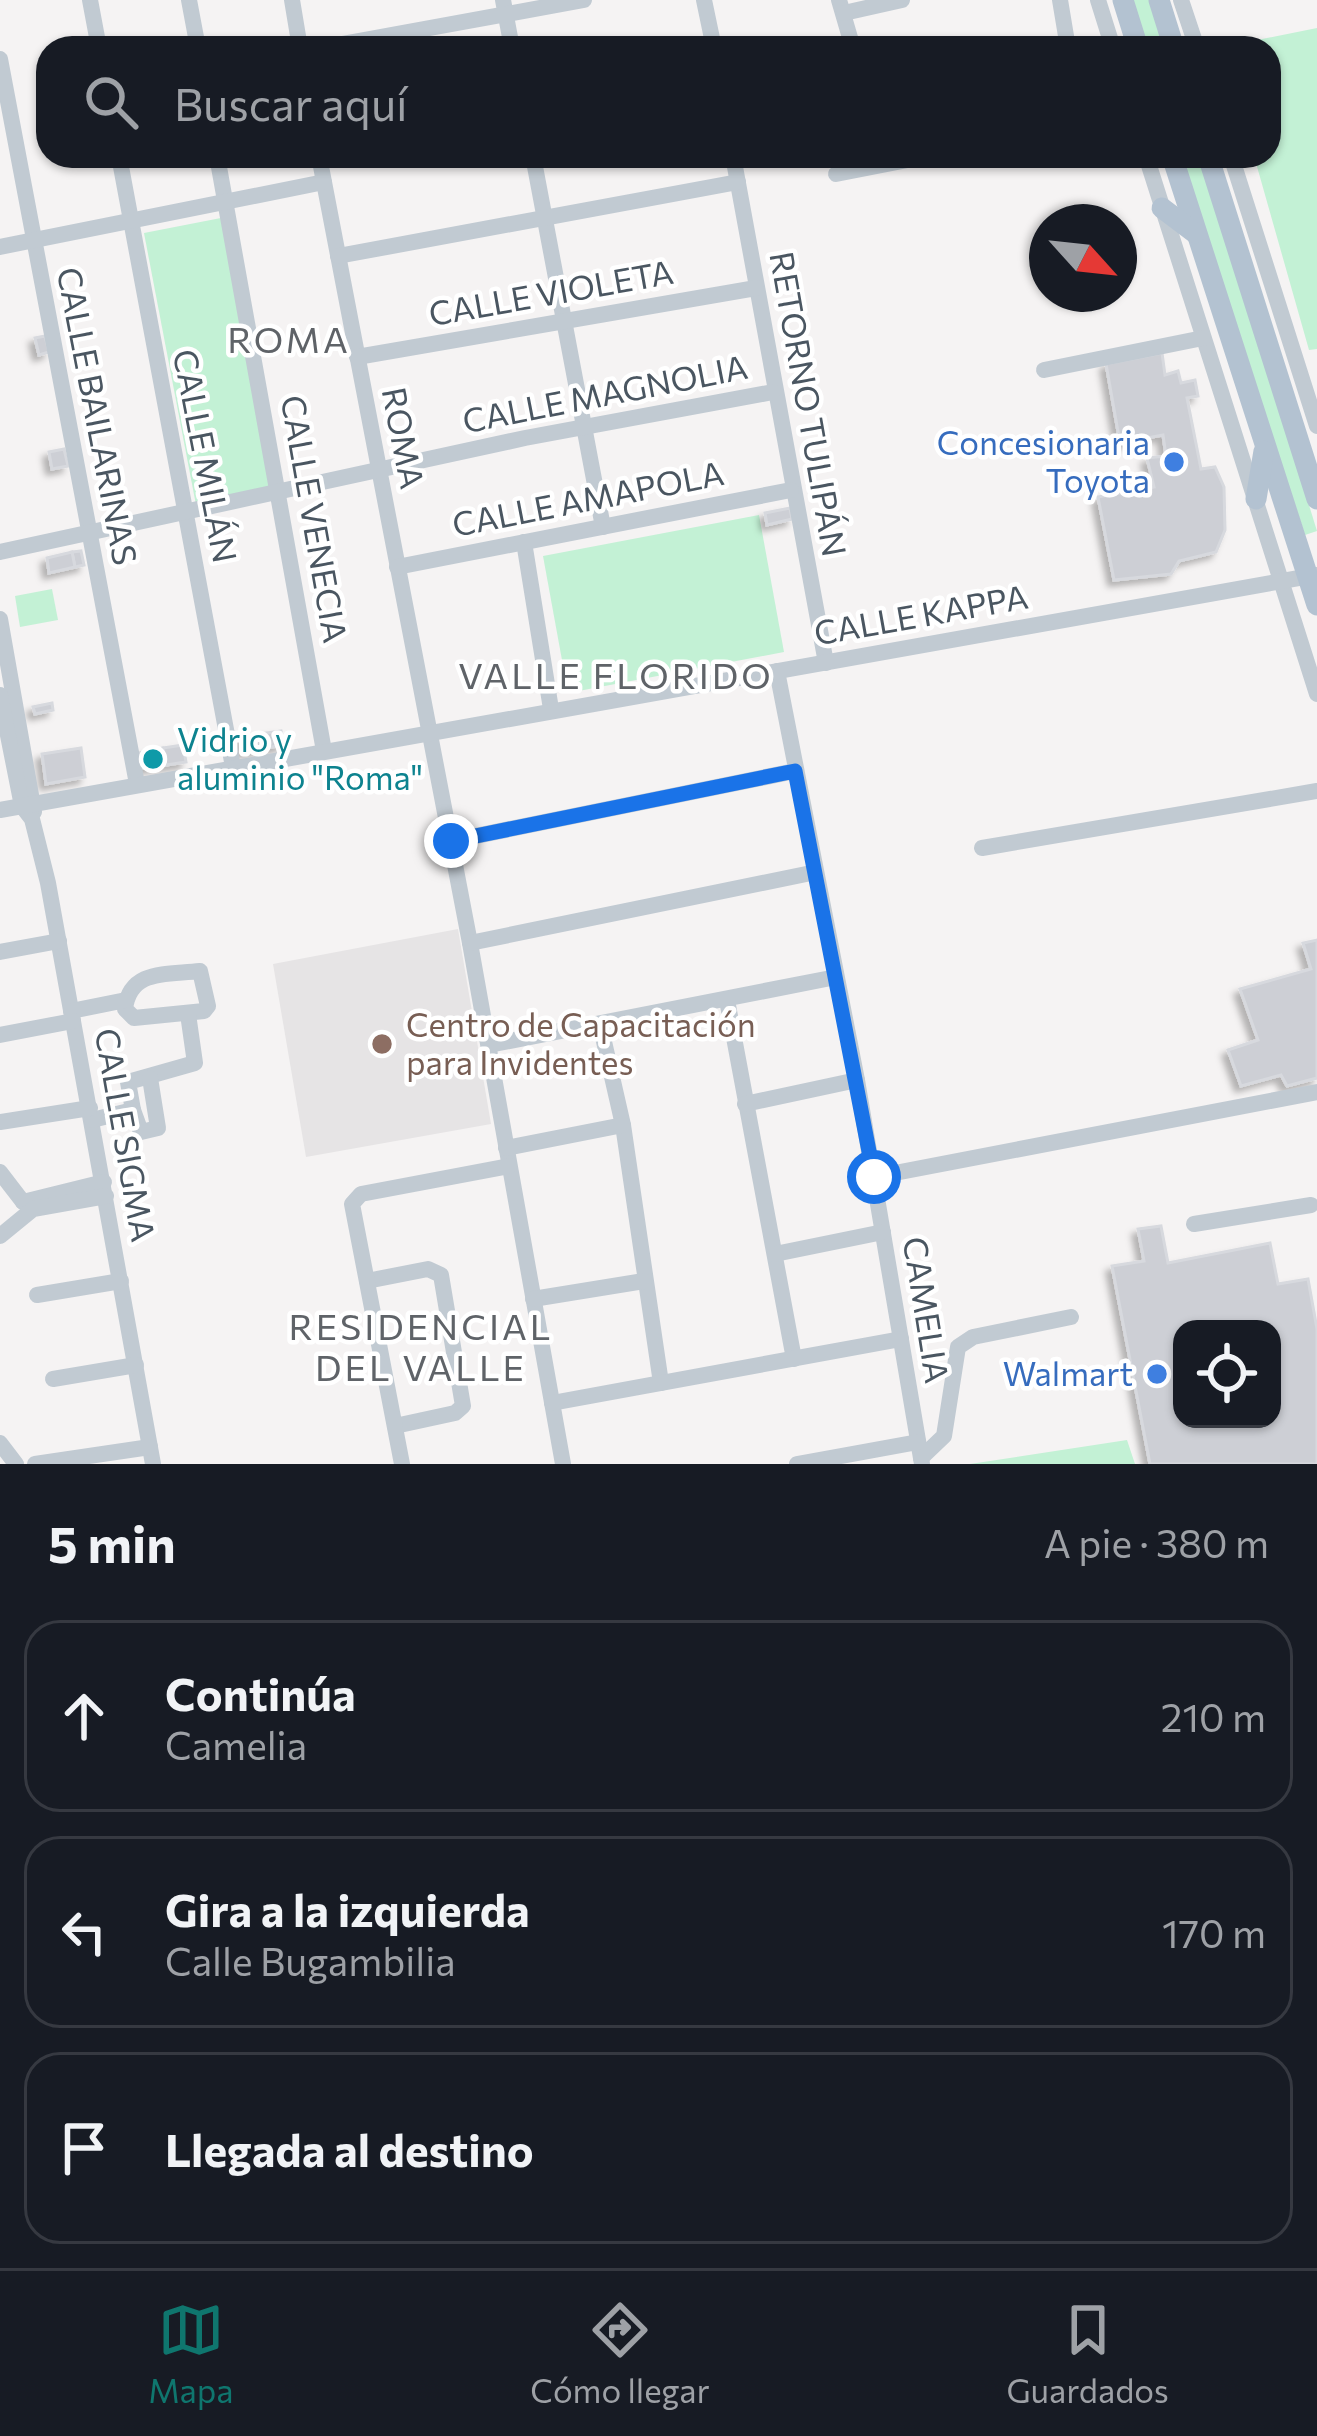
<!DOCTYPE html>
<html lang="es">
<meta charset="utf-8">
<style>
body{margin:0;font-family:Commissioner,sans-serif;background:#20242c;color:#f1f3f6}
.controls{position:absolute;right:36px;bottom:36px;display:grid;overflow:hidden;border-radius:24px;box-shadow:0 3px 9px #0004}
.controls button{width:108px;height:108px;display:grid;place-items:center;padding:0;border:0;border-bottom:3px solid #363941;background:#171b24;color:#f1f3f6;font:60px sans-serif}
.compass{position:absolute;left:1029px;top:204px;width:108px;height:108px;border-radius:50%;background:#171b24;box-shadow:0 3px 9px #0004;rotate:117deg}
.stop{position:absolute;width:36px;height:36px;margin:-27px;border:9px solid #1a73e8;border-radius:50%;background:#fff}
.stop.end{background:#1a73e8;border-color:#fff;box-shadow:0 3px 12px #0008}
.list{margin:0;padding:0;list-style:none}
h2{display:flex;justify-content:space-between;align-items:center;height:156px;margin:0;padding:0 48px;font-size:51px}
h2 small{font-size:39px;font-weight:400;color:#9ea1a6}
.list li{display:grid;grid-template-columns:78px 1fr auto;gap:36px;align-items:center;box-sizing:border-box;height:192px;margin:0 24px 24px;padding:0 24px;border:3px solid #363941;border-radius:36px}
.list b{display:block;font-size:45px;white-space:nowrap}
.list p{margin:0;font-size:39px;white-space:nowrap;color:#9ea1a6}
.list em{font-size:39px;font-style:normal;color:#9ea1a6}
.icon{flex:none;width:66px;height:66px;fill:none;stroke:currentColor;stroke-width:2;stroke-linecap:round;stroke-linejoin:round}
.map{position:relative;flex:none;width:1317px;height:1464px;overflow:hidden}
.search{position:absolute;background:#171b24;box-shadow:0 3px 9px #0004;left:36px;right:36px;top:36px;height:132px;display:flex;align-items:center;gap:30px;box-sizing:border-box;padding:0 42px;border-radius:36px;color:#9ea1a6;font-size:45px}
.sheet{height:804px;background:#171b24}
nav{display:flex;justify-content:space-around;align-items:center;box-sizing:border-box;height:168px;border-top:3px solid #363941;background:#171b24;font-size:33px;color:#9ea1a6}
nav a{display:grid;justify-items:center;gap:6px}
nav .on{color:#0f766e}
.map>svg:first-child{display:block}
.education{fill:#e6e4e5}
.green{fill:#c3f1d5}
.building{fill:#cdcfd5;stroke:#d7d9de;stroke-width:3;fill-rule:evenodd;filter:url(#shadow)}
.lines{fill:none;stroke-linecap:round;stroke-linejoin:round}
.minor{stroke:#c1cad2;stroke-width:16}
.major{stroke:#b3c2d1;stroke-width:21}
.route{stroke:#1a73e8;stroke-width:15}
.shop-dot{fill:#3f7fe0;stroke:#fff;stroke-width:4.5}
.culture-dot{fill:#0f9aa8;stroke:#fff;stroke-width:4.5}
.education-dot{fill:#8d6e63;stroke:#fff;stroke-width:4.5}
.labels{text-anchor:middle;stroke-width:9;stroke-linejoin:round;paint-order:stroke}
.street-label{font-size:33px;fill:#4a5661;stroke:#fff}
.shop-label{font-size:33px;fill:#366cbe;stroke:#fff;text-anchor:end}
.culture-label{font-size:33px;fill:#0d838f;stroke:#fff;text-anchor:start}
.education-label{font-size:33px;fill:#785e54;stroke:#fff;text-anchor:start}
.neighbourhood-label{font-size:36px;letter-spacing:3px;fill:#5f6368;stroke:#fff}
</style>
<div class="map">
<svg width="1317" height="1464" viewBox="0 0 1317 1464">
<defs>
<filter id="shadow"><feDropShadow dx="-5.5" dy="5.5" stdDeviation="3" flood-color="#0004"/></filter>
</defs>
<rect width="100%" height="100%" fill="#f5f3f3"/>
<path class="education" d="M 458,929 L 491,1124 L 306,1157 L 273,964 Z"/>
<g class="green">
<path d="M 1131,0 L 1152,0 L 1167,48 L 1146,48 Z"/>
<path d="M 1317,28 L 1317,349 L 1309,350 L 1254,156 L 1269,156 L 1269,48 L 1223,47 Z"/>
<path d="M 1180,156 L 1201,156 L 1317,531 L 1305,535 Z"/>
<path d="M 226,217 L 276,490 L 196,505 L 144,233 Z"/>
<path d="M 759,515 L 784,652 L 568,693 L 543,556 Z"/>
<path d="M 52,589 L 58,620 L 20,627 L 15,596 Z"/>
<path d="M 1127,1440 L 1135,1464 L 970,1464 Z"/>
</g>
<g class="building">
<path d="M 45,336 L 49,352 L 39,355 L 35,338 Z"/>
<path d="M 1162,353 L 1165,375 L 1178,371 L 1181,383 L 1195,380 L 1198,396 L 1187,398 L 1201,469 L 1215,467 L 1224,487 L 1225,530 L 1216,552 L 1179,561 L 1171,574 L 1114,580 L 1098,497 L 1154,487 L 1147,458 L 1166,456 L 1163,435 L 1120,443 L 1106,364 Z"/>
<path d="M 64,449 L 68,466 L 52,469 L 49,452 Z"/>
<path d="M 790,508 L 792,519 L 767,525 L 765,513 Z"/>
<path d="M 81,551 L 84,565 L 75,567 L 72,552 Z"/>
<path d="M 72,552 L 75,567 L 49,573 L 47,558 Z"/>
<path d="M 52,703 L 53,710 L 35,714 L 33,707 Z"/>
<path d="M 281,731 L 283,745 L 261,749 L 259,734 Z"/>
<path d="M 259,734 L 261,749 L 242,752 L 240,737 Z"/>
<path d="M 183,745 L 186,762 L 166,765 L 163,748 Z"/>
<path d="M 81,748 L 85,777 L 46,784 L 42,754 Z"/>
<path d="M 163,748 L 166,765 L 142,768 L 139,753 Z"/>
<path d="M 1317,940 L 1317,1078 L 1287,1086 L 1281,1075 L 1241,1086 L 1228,1050 L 1258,1040 L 1240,989 L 1311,969 L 1303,943 Z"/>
<path d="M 1161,1226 L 1168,1263 L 1270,1243 L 1278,1284 L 1308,1279 L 1317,1329 L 1317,1464 L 1150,1464 L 1112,1266 L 1144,1261 L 1138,1229 ZM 1182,1329 L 1272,1329 L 1272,1419 L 1182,1419 Z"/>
</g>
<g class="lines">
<g class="minor">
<path d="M 90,0 L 99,48"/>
<path d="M 189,0 L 198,48"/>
<path d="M 292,0 L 300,48"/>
<path d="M 503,0 L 512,48"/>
<path d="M 704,0 L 714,48"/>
<path d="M 839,0 L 853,48"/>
<path d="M 1060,0 L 1068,48"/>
<path d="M 1098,0 L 1113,48"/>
<path d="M 1181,0 L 1197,48"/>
<path d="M 844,13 L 902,0"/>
<path d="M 320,48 L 584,0"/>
<path d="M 0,59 L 137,784"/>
<path d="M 119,156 L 233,767"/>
<path d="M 217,156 L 324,751"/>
<path d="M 319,156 L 470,943 L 563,1464"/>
<path d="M 533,156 L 603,527"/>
<path d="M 733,156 L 826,663"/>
<path d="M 1146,156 L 1317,694"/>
<path d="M 1231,156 L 1317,426"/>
<path d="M 836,174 L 928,156"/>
<path d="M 0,247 L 324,182"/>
<path d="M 338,256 L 738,182"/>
<path d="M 357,357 L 756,288"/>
<path d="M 1044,370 L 1203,338"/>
<path d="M 524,542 L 551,709"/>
<path d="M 0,552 L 525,438 L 773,392"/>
<path d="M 397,567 L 791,490"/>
<path d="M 0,619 L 34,812"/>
<path d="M 777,671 L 857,1080 L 922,1464"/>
<path d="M 0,695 L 22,806 L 32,819 L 48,883 L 153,1464"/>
<path d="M 0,810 L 1316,575"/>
<path d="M 451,841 L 795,771"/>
<path d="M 982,848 L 1317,791"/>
<path d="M 470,943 L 816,872"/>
<path d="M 0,952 L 59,941"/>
<path d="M 200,971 L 208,1006 L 204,1011 L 134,1018 L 125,1009 C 130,969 166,975 200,971 Z"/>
<path d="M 727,1000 L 794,1359"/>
<path d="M 71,1011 L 126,1000"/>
<path d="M 600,1024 L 623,1125 L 661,1383"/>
<path d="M 0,1035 L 73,1021"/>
<path d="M 489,1045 L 836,977"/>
<path d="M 745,1104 L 857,1080"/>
<path d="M 133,1110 L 128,1082 L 195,1063 L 188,1014"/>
<path d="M 92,1120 L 133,1110 L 141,1132 L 158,1128 L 150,1078"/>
<path d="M 0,1122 L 90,1108"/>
<path d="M 506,1148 L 623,1125"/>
<path d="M 0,1172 L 23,1202"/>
<path d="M 874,1177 L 1317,1092"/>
<path d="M 23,1202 L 104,1182"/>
<path d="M 1194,1224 L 1311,1205"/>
<path d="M 0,1236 L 33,1209 L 106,1196"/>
<path d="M 775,1254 L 883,1232"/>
<path d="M 367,1281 L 428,1269 L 441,1275 L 463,1406 L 455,1413 L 395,1426"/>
<path d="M 37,1295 L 121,1281"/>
<path d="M 533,1299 L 644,1281"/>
<path d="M 53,1379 L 136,1365"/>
<path d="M 552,1403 L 901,1339"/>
<path d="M 0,1443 L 16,1464"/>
<path d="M 921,1458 L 944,1436 L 958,1347 L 973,1337 L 1071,1317"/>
<path d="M 35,1464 L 150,1447"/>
<path d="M 402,1464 L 352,1204 L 361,1194 L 509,1166"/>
<path d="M 797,1464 L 918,1442"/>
</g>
<g class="major">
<path d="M 1123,0 L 1138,48"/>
<path d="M 1159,0 L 1174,48"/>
<path d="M 1172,156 L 1317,605"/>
<path d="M 1208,156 L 1317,499"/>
<path d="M 1162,208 L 1195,233"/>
<path d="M 1256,499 L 1264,451"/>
</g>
</g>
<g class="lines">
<path class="route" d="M 451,841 L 795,771 L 874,1177"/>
</g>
<g class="shop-dot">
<circle cx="1174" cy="462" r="12"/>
<circle cx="1157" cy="1374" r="12"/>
</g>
<circle class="culture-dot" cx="153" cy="759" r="12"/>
<circle class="education-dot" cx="382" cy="1044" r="12"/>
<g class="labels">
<g class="street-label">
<text transform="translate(551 293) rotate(-10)" y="12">CALLE VIOLETA</text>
<text transform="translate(605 394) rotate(-11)" y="12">CALLE MAGNOLIA</text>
<text transform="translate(808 404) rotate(80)" y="12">RETORNO TULIPÁN</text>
<text transform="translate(97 416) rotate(79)" y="12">CALLE BAILARINAS</text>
<text transform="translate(403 438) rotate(79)" y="12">ROMA</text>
<text transform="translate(205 456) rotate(79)" y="12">CALLE MILÁN</text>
<text transform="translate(588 499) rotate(-11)" y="12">CALLE AMAPOLA</text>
<text transform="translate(314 519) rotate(80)" y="12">CALLE VENECIA</text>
<text transform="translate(921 615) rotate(-10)" y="12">CALLE KAPPA</text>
<text transform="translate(125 1135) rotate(80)" y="12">CALLE SIGMA</text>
<text transform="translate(926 1310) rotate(81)" y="12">CAMELIA</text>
</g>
<g class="shop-label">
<text x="1150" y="455">Concesionaria<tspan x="1150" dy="38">Toyota</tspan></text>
<text x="1133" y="1386">Walmart</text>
</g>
<g class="culture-label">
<text x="177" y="752">Vidrio y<tspan x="177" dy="38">aluminio "Roma"</tspan></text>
</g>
<g class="education-label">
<text x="406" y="1037">Centro de Capacitación<tspan x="406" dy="38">para Invidentes</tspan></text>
</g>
<g class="neighbourhood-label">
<text x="289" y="353">ROMA</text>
<text x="616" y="689">VALLE FLORIDO</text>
<text x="421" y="1340">RESIDENCIAL<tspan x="421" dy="41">DEL VALLE</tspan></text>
</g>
</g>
</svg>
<div class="controls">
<button><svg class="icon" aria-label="locate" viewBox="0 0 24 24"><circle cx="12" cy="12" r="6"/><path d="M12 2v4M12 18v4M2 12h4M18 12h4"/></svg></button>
</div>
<svg class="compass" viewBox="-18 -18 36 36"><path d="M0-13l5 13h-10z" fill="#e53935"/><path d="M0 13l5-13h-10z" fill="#9ea1a6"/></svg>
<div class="stop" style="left:874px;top:1177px"></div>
<div class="stop end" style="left:451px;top:841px"></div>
<div class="search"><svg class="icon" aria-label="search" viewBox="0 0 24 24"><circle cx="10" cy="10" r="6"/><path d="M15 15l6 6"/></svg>Buscar aquí</div>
</div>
<section class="sheet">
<h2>5 min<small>A pie · 380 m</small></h2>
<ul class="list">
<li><svg class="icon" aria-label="ahead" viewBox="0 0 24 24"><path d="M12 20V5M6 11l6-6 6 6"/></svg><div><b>Continúa</b><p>Camelia</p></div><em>210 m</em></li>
<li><svg class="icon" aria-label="left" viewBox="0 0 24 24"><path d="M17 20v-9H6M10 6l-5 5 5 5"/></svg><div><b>Gira a la izquierda</b><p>Calle Bugambilia</p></div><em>170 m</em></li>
<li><svg class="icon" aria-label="arrive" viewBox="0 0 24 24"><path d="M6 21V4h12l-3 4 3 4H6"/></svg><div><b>Llegada al destino</b></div></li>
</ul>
</section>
<nav>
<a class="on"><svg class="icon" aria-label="map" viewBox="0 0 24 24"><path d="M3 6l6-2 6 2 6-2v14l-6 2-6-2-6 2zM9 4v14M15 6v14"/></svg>Mapa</a>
<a><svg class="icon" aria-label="directions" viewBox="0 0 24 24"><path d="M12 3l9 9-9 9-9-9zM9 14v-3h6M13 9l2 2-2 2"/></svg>Cómo llegar</a>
<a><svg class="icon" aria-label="saved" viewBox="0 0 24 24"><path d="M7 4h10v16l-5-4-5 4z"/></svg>Guardados</a>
</nav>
